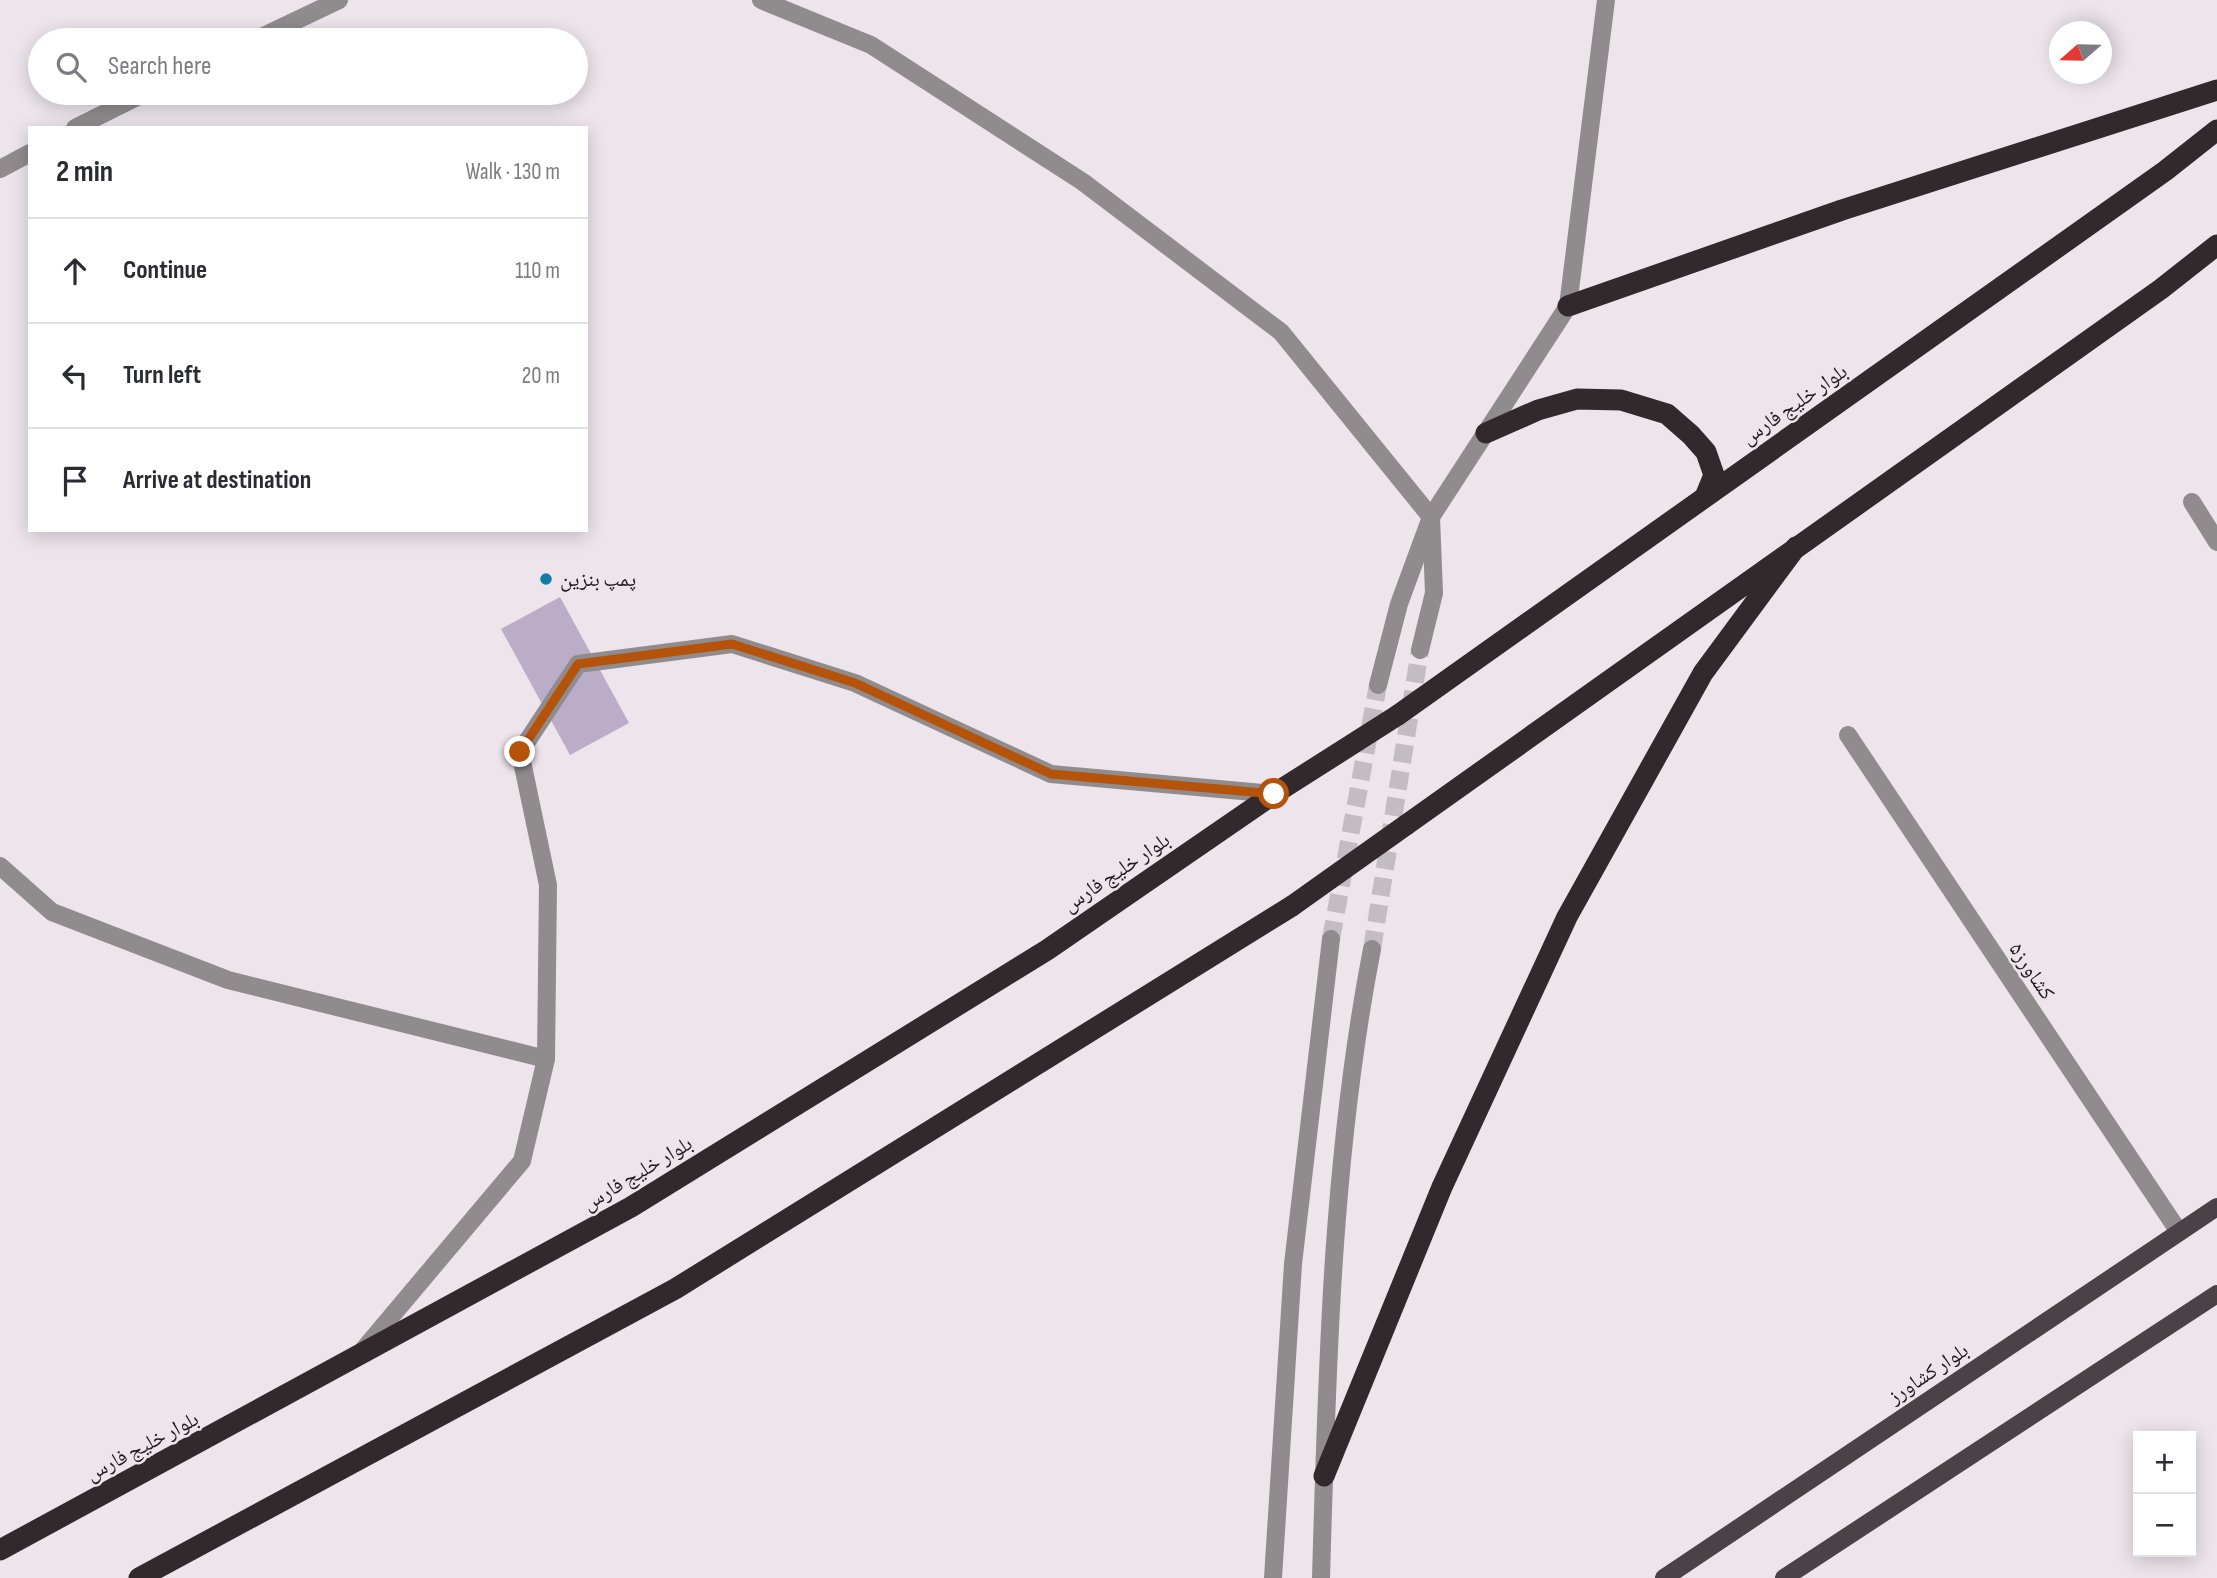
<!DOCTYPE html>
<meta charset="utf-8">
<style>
body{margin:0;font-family:"Sofia Sans Condensed","Noto Naskh Arabic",sans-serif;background:#f2f2f3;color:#2b2b33}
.controls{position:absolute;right:21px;bottom:21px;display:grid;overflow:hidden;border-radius:0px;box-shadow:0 4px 18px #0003}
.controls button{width:63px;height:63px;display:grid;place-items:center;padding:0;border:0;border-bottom:2px solid #e1e1e2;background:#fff;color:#2b2b33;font:35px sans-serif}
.compass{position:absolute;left:2049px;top:21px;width:63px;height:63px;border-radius:50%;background:#fff;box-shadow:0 4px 18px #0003;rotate:250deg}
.stop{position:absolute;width:21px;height:21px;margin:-16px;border:5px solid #b45309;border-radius:50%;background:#fff}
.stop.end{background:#b45309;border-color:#fff;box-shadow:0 2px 7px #0008}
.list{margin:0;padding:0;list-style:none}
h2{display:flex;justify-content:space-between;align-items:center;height:91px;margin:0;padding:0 28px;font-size:30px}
h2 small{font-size:23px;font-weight:400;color:#7c7c81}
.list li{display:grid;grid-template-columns:46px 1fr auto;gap:21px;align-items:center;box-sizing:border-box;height:105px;padding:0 28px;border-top:2px solid #e1e1e2}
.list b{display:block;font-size:26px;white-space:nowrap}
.list em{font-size:23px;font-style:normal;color:#7c7c81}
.icon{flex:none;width:38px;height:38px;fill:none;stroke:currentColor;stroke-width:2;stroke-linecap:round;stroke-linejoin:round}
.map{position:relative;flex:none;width:2217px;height:1578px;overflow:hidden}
.search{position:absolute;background:#fff;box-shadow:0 4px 18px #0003;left:28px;top:28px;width:560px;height:77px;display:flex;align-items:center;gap:18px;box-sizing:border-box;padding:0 24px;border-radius:38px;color:#7c7c81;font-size:26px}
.panel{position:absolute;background:#fff;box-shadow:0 4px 18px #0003;left:28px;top:126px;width:560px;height:406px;border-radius:0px}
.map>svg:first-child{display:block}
.building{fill:#bbadc7}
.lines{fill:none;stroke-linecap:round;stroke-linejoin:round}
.minor-tunnel{stroke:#c4bcc3;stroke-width:18;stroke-dasharray:18 9;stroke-linecap:butt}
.minor{stroke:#908b8d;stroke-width:18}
.major{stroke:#4a4246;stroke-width:18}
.highway{stroke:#32292d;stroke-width:21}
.highway-bridge{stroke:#32292d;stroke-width:21}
.route{stroke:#b45309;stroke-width:9}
.poi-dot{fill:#0f7da6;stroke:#ede4ec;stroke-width:2.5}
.labels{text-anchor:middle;stroke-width:5;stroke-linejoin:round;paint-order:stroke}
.street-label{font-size:21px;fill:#1e1a1d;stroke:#ede4ec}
.poi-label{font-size:21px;fill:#1e1a1d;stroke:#ede4ec;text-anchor:start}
</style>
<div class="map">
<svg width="2217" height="1578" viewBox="0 0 2217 1578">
<rect width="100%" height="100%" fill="#ede4ec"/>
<path class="building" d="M 560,597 L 629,723 L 570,755 L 501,629 Z"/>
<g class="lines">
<g class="minor-tunnel">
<path d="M 1331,939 L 1378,685"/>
<path d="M 1372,949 L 1420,650"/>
</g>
<g class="minor">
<path d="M 761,0 L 871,45 L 1083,182 L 1281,332 L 1431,517 L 1434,593 L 1420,650"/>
<path d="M 255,40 L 339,0"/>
<path d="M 75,128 L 145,93"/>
<path d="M 0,169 L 30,153"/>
<path d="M 2192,502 L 2217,542"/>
<path d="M 1378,685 L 1399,604 L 1431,517 L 1568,306 L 1606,0"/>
<path d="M 1848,735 L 2179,1232"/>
<path d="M 0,866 L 52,912 L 228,980 L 546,1059"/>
<path d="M 363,1350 L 522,1161 L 546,1059 L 548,885 L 520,752 L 578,664 L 732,644 L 855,683 L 1051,774 L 1274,794"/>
<path d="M 1273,1578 L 1293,1264 L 1331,939"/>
<path d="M 1321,1578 C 1327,1368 1332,1155 1372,949"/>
</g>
<g class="major">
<path d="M 1664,1578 L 2217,1207"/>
<path d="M 1784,1578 L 2217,1294"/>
</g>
<g class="highway">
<path d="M 1568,306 L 1842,210 L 2217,90"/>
<path d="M 1486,433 L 1538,410 L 1577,399 L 1621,400 L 1667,414 L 1691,435 L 1706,452 L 1714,475 L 1705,497"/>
<path d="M 1398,715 L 2165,171 L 2217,130"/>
<path d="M 1406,825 L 2161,289 L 2217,245"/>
<path d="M 1324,1476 L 1442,1187 L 1567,917 L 1703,673 L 1796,547"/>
<path d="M 0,1550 L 631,1207 L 1047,950 L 1274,794"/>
<path d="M 139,1578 L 675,1289 L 1292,906"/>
</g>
<g class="highway-bridge">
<path d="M 1274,794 L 1398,715"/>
<path d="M 1292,906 L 1406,825"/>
</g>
</g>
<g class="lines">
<path class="route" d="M 520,752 L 578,664 L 732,644 L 855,683 L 1051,774 L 1274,794"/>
</g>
<circle class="poi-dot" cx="546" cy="579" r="7"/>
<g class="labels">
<g class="street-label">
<text transform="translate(1794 404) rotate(-35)" y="7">بلوار خلیج فارس</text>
<text transform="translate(1116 872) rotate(-34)" y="7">بلوار خلیج فارس</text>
<text transform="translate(2032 971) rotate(56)" y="7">کشاورز۵</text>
<text transform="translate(637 1173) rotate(-31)" y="7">بلوار خلیج فارس</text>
<text transform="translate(1928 1373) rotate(-34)" y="7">بلوار کشاورز</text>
<text transform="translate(142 1446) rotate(-28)" y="7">بلوار خلیج فارس</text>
</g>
<g class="poi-label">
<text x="560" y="586">پمپ بنزین</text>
</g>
</g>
</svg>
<div class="controls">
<button>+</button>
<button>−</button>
</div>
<svg class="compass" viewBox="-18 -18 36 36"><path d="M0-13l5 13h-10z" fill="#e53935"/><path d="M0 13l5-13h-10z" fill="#7c7c81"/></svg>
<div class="stop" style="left:1274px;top:794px"></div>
<div class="stop end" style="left:520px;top:752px"></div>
<div class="search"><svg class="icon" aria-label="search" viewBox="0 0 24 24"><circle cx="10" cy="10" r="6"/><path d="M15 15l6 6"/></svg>Search here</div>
<section class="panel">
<h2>2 min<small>Walk · 130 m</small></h2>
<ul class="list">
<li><svg class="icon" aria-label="ahead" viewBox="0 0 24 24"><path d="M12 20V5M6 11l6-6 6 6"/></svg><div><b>Continue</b></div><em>110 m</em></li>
<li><svg class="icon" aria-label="left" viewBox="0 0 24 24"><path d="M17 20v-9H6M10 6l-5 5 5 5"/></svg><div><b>Turn left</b></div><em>20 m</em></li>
<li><svg class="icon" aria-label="arrive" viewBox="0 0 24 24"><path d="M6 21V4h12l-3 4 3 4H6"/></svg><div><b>Arrive at destination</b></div></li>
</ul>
</section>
</div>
